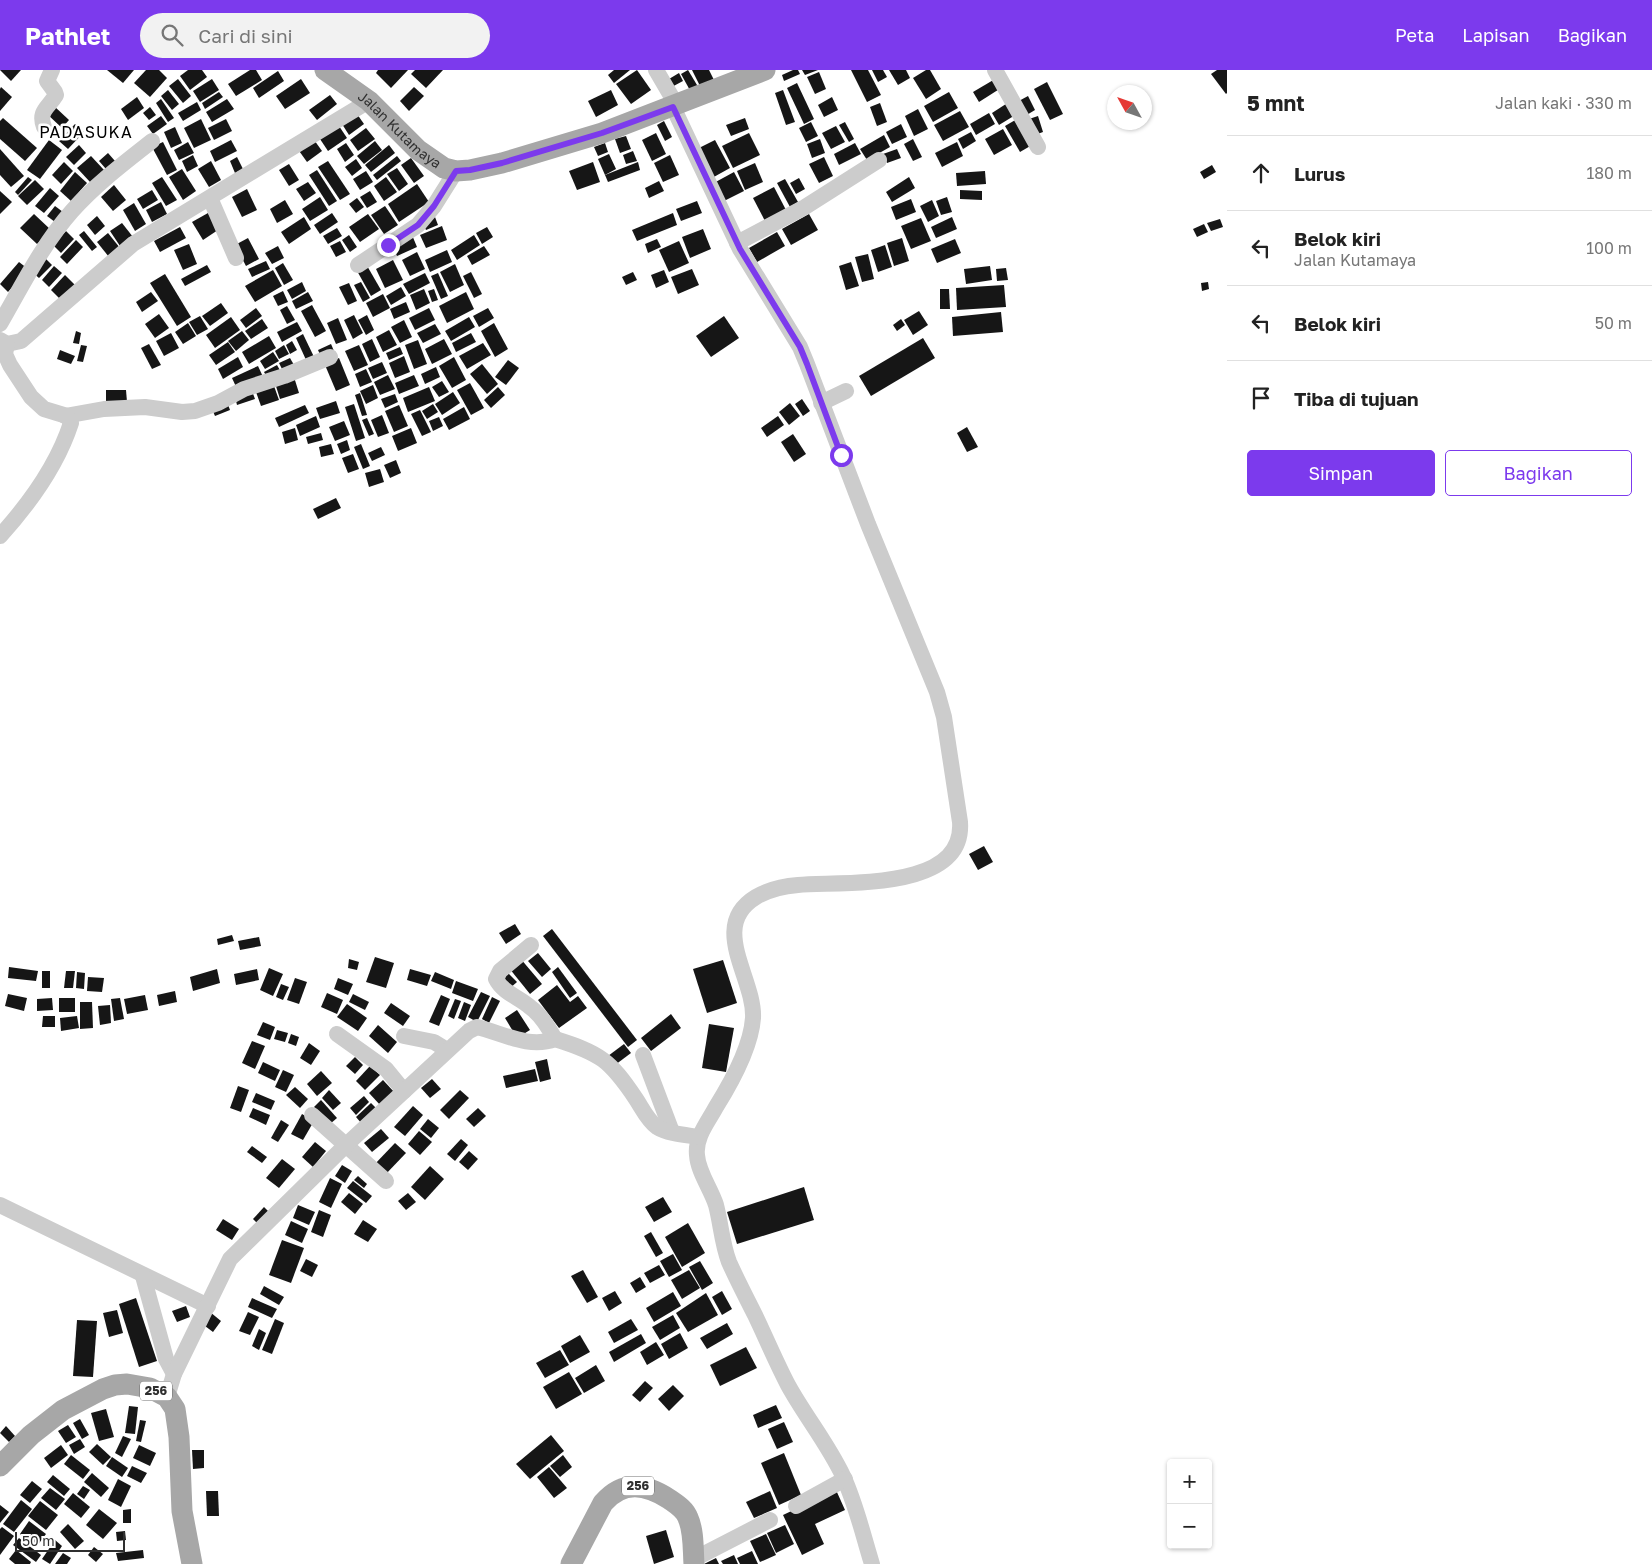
<!DOCTYPE html>
<html lang="id">
<meta charset="utf-8">
<style>
body{margin:0;font-family:"Golos Text",sans-serif;background:#f2f2f2;color:#222}
.controls{position:absolute;right:15px;bottom:15px;display:grid;overflow:hidden;border-radius:5px;box-shadow:0 1px 4px #0004}
.controls button{width:45px;height:45px;display:grid;place-items:center;padding:0;border:0;border-bottom:1px solid #e0e0e0;background:#fff;color:#222;font:25px sans-serif}
.compass{position:absolute;left:1107px;top:15px;width:45px;height:45px;border-radius:50%;background:#fff;box-shadow:0 1px 4px #0004;rotate:310deg}
.scale{position:absolute;left:15px;bottom:12px;width:110px;box-sizing:border-box;padding-left:5px;border:2px solid #2f2f2f;border-top:0;font-size:14px;line-height:18px;white-space:nowrap;color:#2f2f2f;-webkit-text-stroke:4px #fff;paint-order:stroke}
.stop{position:absolute;width:15px;height:15px;margin:-11px;border:4px solid #7c3aed;border-radius:50%;background:#fff}
.stop.end{background:#7c3aed;border-color:#fff;box-shadow:0 1px 5px #0008}
.list{margin:0;padding:0;list-style:none}
h2{display:flex;justify-content:space-between;align-items:center;height:65px;margin:0;padding:0 20px;font-size:21px}
h2 small{font-size:16px;font-weight:400;color:#767676}
.list li{display:grid;grid-template-columns:32px 1fr auto;gap:15px;align-items:center;box-sizing:border-box;height:75px;padding:0 20px;border-top:1px solid #e0e0e0}
.list b{display:block;font-size:19px;white-space:nowrap}
.list p{margin:0;font-size:16px;white-space:nowrap;color:#767676}
.list em{font-size:16px;font-style:normal;color:#767676}
.actions{display:flex;gap:10px;padding:15px 20px}
.actions a{flex:1;padding:11px 0;border:1px solid #7c3aed;border-radius:5px;text-align:center;font-size:18px;color:#7c3aed}
.actions .main{background:#7c3aed;color:#fff}
.icon{flex:none;width:28px;height:28px;fill:none;stroke:currentColor;stroke-width:2;stroke-linecap:round;stroke-linejoin:round}
.map{position:relative;flex:none;width:1227px;height:1494px;overflow:hidden}
header{display:flex;align-items:center;gap:30px;box-sizing:border-box;height:70px;padding:0 25px;background:#7c3aed;color:#fff}
header strong{font-size:24px}
nav{display:flex;gap:28px;margin-inline-start:auto;font-size:18px}
.search{width:350px;height:45px;background:#f2f2f2;display:flex;align-items:center;gap:12px;box-sizing:border-box;padding:0 18px;border-radius:28px;color:#767676;font-size:19px}
main{display:flex}
aside{flex:1;background:#fff}
.map>svg:first-child{display:block}
.building{fill:#161616}
.lines{fill:none;stroke-linecap:round;stroke-linejoin:round}
.minor{stroke:#ccc;stroke-width:16}
.major{stroke:#a7a7a7;stroke-width:21}
.route{stroke:#7c3aed;stroke-width:6}
.labels{text-anchor:middle;stroke-width:5;stroke-linejoin:round;paint-order:stroke}
.shield{fill:#fff;stroke:#6d6d6d;stroke-width:1}
.shield-label{font-size:12px;font-weight:bold;fill:#2f2f2f}
.street-label{font-size:14px;fill:#2f2f2f;stroke:#fff}
.quarter-label{font-size:16px;letter-spacing:1px;fill:#000;stroke:#fff}
</style>
<header>
<strong>Pathlet</strong>
<div class="search"><svg class="icon" aria-label="search" viewBox="0 0 24 24"><circle cx="10" cy="10" r="6"/><path d="M15 15l6 6"/></svg>Cari di sini</div>
<nav><a>Peta</a><a>Lapisan</a><a>Bagikan</a></nav>
</header>
<main>
<div class="map">
<svg width="1227" height="1494" viewBox="0 0 1227 1494">
<rect width="100%" height="100%" fill="#fff"/>
<g class="building">
<path d="M 0,0 L 21,0 L 11,11 Z"/>
<path d="M 107,0 L 134,0 L 123,13 Z"/>
<path d="M 146,0 L 159,0 L 167,8 L 150,27 L 134,13 Z"/>
<path d="M 188,0 L 202,0 L 207,7 L 190,20 L 180,6 Z"/>
<path d="M 250,0 L 256,0 L 262,10 L 236,26 L 228,14 Z"/>
<path d="M 378,0 L 408,0 L 391,18 L 376,3 Z"/>
<path d="M 415,0 L 443,0 L 426,18 L 411,4 Z"/>
<path d="M 614,0 L 630,0 L 614,13 L 608,5 Z"/>
<path d="M 637,0 L 651,20 L 631,34 L 616,14 Z"/>
<path d="M 688,0 L 700,20 L 692,24 L 681,4 Z"/>
<path d="M 692,0 L 709,0 L 715,12 L 701,18 Z"/>
<path d="M 793,0 L 798,0 L 800,4 L 784,11 L 782,5 Z"/>
<path d="M 802,0 L 818,0 L 805,5 Z"/>
<path d="M 851,0 L 868,0 L 881,25 L 867,32 Z"/>
<path d="M 872,0 L 883,0 L 887,7 L 878,12 Z"/>
<path d="M 889,0 L 906,0 L 910,8 L 898,15 Z"/>
<path d="M 926,0 L 930,0 L 941,19 L 926,29 L 913,8 Z"/>
<path d="M 1217,0 L 1227,0 L 1227,23 L 1226,24 L 1211,4 Z"/>
<path d="M 278,1 L 284,11 L 259,28 L 253,18 Z"/>
<path d="M 819,2 L 826,19 L 815,24 L 807,7 Z"/>
<path d="M 679,3 L 683,11 L 668,19 L 664,12 Z"/>
<path d="M 178,9 L 191,26 L 183,33 L 169,16 Z"/>
<path d="M 212,9 L 219,20 L 200,32 L 193,21 Z"/>
<path d="M 301,9 L 310,23 L 285,39 L 276,26 Z"/>
<path d="M 995,9 L 1001,18 L 979,32 L 973,22 Z"/>
<path d="M 1047,12 L 1063,44 L 1050,50 L 1034,19 Z"/>
<path d="M 797,13 L 814,49 L 804,54 L 787,18 Z"/>
<path d="M 1,17 L 12,27 L 0,41 L 0,19 Z"/>
<path d="M 414,17 L 424,26 L 409,41 L 400,31 Z"/>
<path d="M 168,20 L 179,34 L 172,40 L 161,26 Z"/>
<path d="M 611,20 L 618,35 L 596,47 L 588,31 Z"/>
<path d="M 783,20 L 795,52 L 786,55 L 775,23 Z"/>
<path d="M 219,22 L 223,27 L 205,39 L 202,33 Z"/>
<path d="M 949,22 L 958,38 L 933,52 L 924,36 Z"/>
<path d="M 330,25 L 337,34 L 317,50 L 309,40 Z"/>
<path d="M 1028,26 L 1035,40 L 1025,46 L 1017,32 Z"/>
<path d="M 137,27 L 144,38 L 128,50 L 121,39 Z"/>
<path d="M 832,27 L 838,40 L 824,47 L 818,35 Z"/>
<path d="M 161,29 L 174,48 L 168,52 L 156,33 Z"/>
<path d="M 227,29 L 234,39 L 212,52 L 206,42 Z"/>
<path d="M 197,32 L 201,40 L 183,51 L 178,43 Z"/>
<path d="M 1009,32 L 1017,44 L 999,55 L 992,43 Z"/>
<path d="M 880,33 L 887,52 L 877,56 L 870,37 Z"/>
<path d="M 54,36 L 69,50 L 62,58 L 47,44 Z"/>
<path d="M 150,37 L 156,45 L 149,50 L 143,43 Z"/>
<path d="M 918,39 L 928,59 L 914,66 L 905,46 Z"/>
<path d="M 960,41 L 969,57 L 943,71 L 934,55 Z"/>
<path d="M 989,43 L 995,54 L 976,65 L 970,54 Z"/>
<path d="M 357,44 L 364,54 L 349,65 L 342,54 Z"/>
<path d="M 161,46 L 167,54 L 153,64 L 147,56 Z"/>
<path d="M 1038,46 L 1043,62 L 1032,66 L 1026,50 Z"/>
<path d="M 3,48 L 37,78 L 25,91 L 0,69 L 0,51 Z"/>
<path d="M 745,48 L 749,59 L 731,66 L 726,55 Z"/>
<path d="M 201,49 L 211,70 L 194,78 L 184,58 Z"/>
<path d="M 226,49 L 232,61 L 214,70 L 208,58 Z"/>
<path d="M 1017,49 L 1032,75 L 1020,82 L 1005,56 Z"/>
<path d="M 664,51 L 672,67 L 665,71 L 657,55 Z"/>
<path d="M 811,52 L 818,66 L 806,72 L 799,58 Z"/>
<path d="M 845,52 L 854,69 L 849,72 L 839,55 Z"/>
<path d="M 75,54 L 84,62 L 68,79 L 59,71 Z"/>
<path d="M 901,54 L 907,67 L 892,74 L 886,62 Z"/>
<path d="M 339,56 L 347,68 L 328,81 L 320,69 Z"/>
<path d="M 836,56 L 845,72 L 831,79 L 822,63 Z"/>
<path d="M 175,57 L 182,73 L 171,78 L 164,62 Z"/>
<path d="M 366,58 L 375,69 L 358,81 L 350,70 Z"/>
<path d="M 1003,59 L 1012,75 L 994,85 L 985,69 Z"/>
<path d="M 971,62 L 976,71 L 963,79 L 958,69 Z"/>
<path d="M 656,63 L 666,84 L 652,91 L 642,70 Z"/>
<path d="M 749,63 L 760,85 L 733,98 L 722,76 Z"/>
<path d="M 884,65 L 890,77 L 867,90 L 860,79 Z"/>
<path d="M 626,66 L 631,79 L 620,83 L 615,69 Z"/>
<path d="M 312,67 L 322,81 L 307,92 L 297,78 Z"/>
<path d="M 820,69 L 825,83 L 812,88 L 807,74 Z"/>
<path d="M 913,69 L 922,87 L 913,91 L 904,74 Z"/>
<path d="M 49,70 L 62,80 L 40,109 L 27,100 Z"/>
<path d="M 231,70 L 237,81 L 215,92 L 210,81 Z"/>
<path d="M 715,70 L 730,98 L 712,108 L 697,79 Z"/>
<path d="M 375,71 L 382,80 L 364,94 L 357,86 Z"/>
<path d="M 163,72 L 177,100 L 167,105 L 152,77 Z"/>
<path d="M 188,72 L 194,83 L 179,90 L 174,80 Z"/>
<path d="M 957,72 L 963,86 L 942,97 L 935,83 Z"/>
<path d="M 346,73 L 354,85 L 345,92 L 337,79 Z"/>
<path d="M 605,73 L 608,82 L 598,86 L 594,77 Z"/>
<path d="M 855,73 L 861,84 L 839,95 L 834,84 Z"/>
<path d="M 79,75 L 86,83 L 74,95 L 66,87 Z"/>
<path d="M 389,75 L 395,83 L 371,102 L 365,95 Z"/>
<path d="M 0,79 L 24,106 L 11,117 L 0,105 Z"/>
<path d="M 897,79 L 901,88 L 887,93 L 883,84 Z"/>
<path d="M 633,81 L 637,91 L 626,94 L 623,85 Z"/>
<path d="M 108,83 L 115,91 L 106,99 L 99,91 Z"/>
<path d="M 609,84 L 616,99 L 605,105 L 598,89 Z"/>
<path d="M 193,85 L 198,96 L 187,102 L 182,91 Z"/>
<path d="M 670,85 L 679,105 L 663,112 L 654,93 Z"/>
<path d="M 91,86 L 104,100 L 91,113 L 77,98 Z"/>
<path d="M 397,86 L 401,91 L 377,110 L 373,105 Z"/>
<path d="M 237,87 L 243,99 L 235,103 L 230,91 Z"/>
<path d="M 824,87 L 833,106 L 819,113 L 809,94 Z"/>
<path d="M 411,88 L 424,106 L 414,113 L 401,95 Z"/>
<path d="M 356,89 L 362,98 L 352,106 L 345,97 Z"/>
<path d="M 211,91 L 221,110 L 209,117 L 198,99 Z"/>
<path d="M 328,91 L 350,124 L 340,130 L 318,97 Z"/>
<path d="M 64,92 L 73,101 L 61,114 L 52,105 Z"/>
<path d="M 593,92 L 600,112 L 577,120 L 569,101 Z"/>
<path d="M 638,92 L 640,100 L 608,112 L 605,105 Z"/>
<path d="M 755,93 L 763,112 L 745,120 L 737,101 Z"/>
<path d="M 289,94 L 299,110 L 289,116 L 279,100 Z"/>
<path d="M 1212,95 L 1216,102 L 1204,109 L 1200,102 Z"/>
<path d="M 397,98 L 408,114 L 399,121 L 387,104 Z"/>
<path d="M 182,99 L 196,121 L 183,130 L 169,107 Z"/>
<path d="M 317,100 L 337,131 L 329,136 L 309,105 Z"/>
<path d="M 366,101 L 373,112 L 360,120 L 353,109 Z"/>
<path d="M 985,101 L 986,114 L 957,116 L 956,103 Z"/>
<path d="M 75,102 L 87,113 L 71,131 L 60,121 Z"/>
<path d="M 734,102 L 744,121 L 722,132 L 712,114 Z"/>
<path d="M 28,107 L 32,110 L 18,125 L 15,122 Z"/>
<path d="M 162,107 L 177,130 L 166,136 L 152,113 Z"/>
<path d="M 386,107 L 397,122 L 384,131 L 374,116 Z"/>
<path d="M 909,107 L 915,118 L 892,132 L 886,122 Z"/>
<path d="M 799,108 L 805,119 L 796,124 L 790,113 Z"/>
<path d="M 785,109 L 798,132 L 790,137 L 777,113 Z"/>
<path d="M 35,110 L 44,119 L 27,135 L 18,126 Z"/>
<path d="M 659,111 L 664,121 L 649,128 L 645,118 Z"/>
<path d="M 308,112 L 316,123 L 304,131 L 296,119 Z"/>
<path d="M 417,114 L 429,132 L 399,152 L 388,134 Z"/>
<path d="M 114,115 L 126,130 L 113,141 L 101,127 Z"/>
<path d="M 774,117 L 786,140 L 765,151 L 753,128 Z"/>
<path d="M 50,118 L 59,126 L 44,143 L 35,136 Z"/>
<path d="M 247,119 L 257,140 L 242,147 L 232,127 Z"/>
<path d="M 152,120 L 158,130 L 143,139 L 137,129 Z"/>
<path d="M 960,120 L 982,121 L 982,130 L 960,129 Z"/>
<path d="M 0,121 L 12,132 L 0,144 Z"/>
<path d="M 370,121 L 377,132 L 367,138 L 360,127 Z"/>
<path d="M 320,127 L 328,140 L 310,151 L 302,139 Z"/>
<path d="M 947,127 L 952,142 L 941,145 L 936,131 Z"/>
<path d="M 357,128 L 364,137 L 356,143 L 349,134 Z"/>
<path d="M 911,129 L 916,142 L 896,150 L 891,137 Z"/>
<path d="M 285,130 L 293,144 L 277,153 L 270,139 Z"/>
<path d="M 932,130 L 939,146 L 928,152 L 920,136 Z"/>
<path d="M 697,131 L 702,143 L 681,151 L 676,139 Z"/>
<path d="M 161,132 L 167,144 L 152,152 L 146,140 Z"/>
<path d="M 134,133 L 146,154 L 135,161 L 123,140 Z"/>
<path d="M 55,136 L 63,142 L 55,152 L 47,146 Z"/>
<path d="M 385,136 L 398,155 L 384,164 L 371,145 Z"/>
<path d="M 208,143 L 218,160 L 203,170 L 192,152 Z"/>
<path d="M 332,143 L 338,152 L 320,164 L 314,155 Z"/>
<path d="M 673,143 L 677,155 L 637,171 L 632,160 Z"/>
<path d="M 34,144 L 51,160 L 37,174 L 20,158 Z"/>
<path d="M 368,144 L 379,159 L 360,172 L 349,157 Z"/>
<path d="M 809,144 L 818,160 L 791,175 L 782,159 Z"/>
<path d="M 97,146 L 105,156 L 95,165 L 87,155 Z"/>
<path d="M 304,147 L 311,159 L 289,174 L 281,162 Z"/>
<path d="M 435,147 L 438,155 L 426,160 L 422,152 Z"/>
<path d="M 952,147 L 957,159 L 936,168 L 931,157 Z"/>
<path d="M 921,148 L 931,171 L 911,179 L 901,156 Z"/>
<path d="M 1220,149 L 1223,157 L 1211,161 L 1207,153 Z"/>
<path d="M 122,153 L 133,167 L 120,176 L 110,161 Z"/>
<path d="M 1204,154 L 1208,162 L 1197,167 L 1193,159 Z"/>
<path d="M 442,156 L 447,170 L 426,178 L 420,165 Z"/>
<path d="M 180,157 L 186,168 L 160,182 L 154,171 Z"/>
<path d="M 487,157 L 493,167 L 482,174 L 476,163 Z"/>
<path d="M 337,158 L 342,166 L 328,174 L 323,166 Z"/>
<path d="M 703,159 L 711,179 L 690,188 L 682,167 Z"/>
<path d="M 66,161 L 74,169 L 61,183 L 53,175 Z"/>
<path d="M 84,161 L 97,177 L 92,181 L 79,165 Z"/>
<path d="M 777,162 L 785,176 L 757,192 L 749,178 Z"/>
<path d="M 108,163 L 120,178 L 109,187 L 97,172 Z"/>
<path d="M 349,165 L 357,177 L 350,182 L 342,170 Z"/>
<path d="M 412,165 L 417,177 L 397,186 L 392,174 Z"/>
<path d="M 474,165 L 480,175 L 457,190 L 451,180 Z"/>
<path d="M 248,168 L 259,189 L 246,196 L 235,175 Z"/>
<path d="M 902,168 L 909,191 L 894,196 L 887,173 Z"/>
<path d="M 657,169 L 661,177 L 648,183 L 645,174 Z"/>
<path d="M 955,169 L 961,183 L 937,193 L 931,179 Z"/>
<path d="M 76,170 L 83,177 L 67,194 L 60,187 Z"/>
<path d="M 340,171 L 346,182 L 336,187 L 330,176 Z"/>
<path d="M 679,171 L 689,193 L 669,202 L 659,180 Z"/>
<path d="M 189,174 L 197,194 L 183,200 L 174,180 Z"/>
<path d="M 885,175 L 892,197 L 878,202 L 871,180 Z"/>
<path d="M 278,176 L 284,188 L 272,194 L 265,183 Z"/>
<path d="M 484,176 L 490,185 L 472,195 L 467,186 Z"/>
<path d="M 447,180 L 452,192 L 430,202 L 425,190 Z"/>
<path d="M 417,182 L 425,199 L 410,206 L 402,190 Z"/>
<path d="M 868,184 L 874,209 L 862,212 L 855,187 Z"/>
<path d="M 45,188 L 52,195 L 39,208 L 32,202 Z"/>
<path d="M 393,190 L 403,210 L 385,218 L 376,199 Z"/>
<path d="M 266,191 L 270,199 L 252,207 L 248,199 Z"/>
<path d="M 19,192 L 28,199 L 8,222 L 0,214 Z"/>
<path d="M 851,192 L 859,216 L 846,220 L 839,196 Z"/>
<path d="M 283,193 L 293,210 L 284,215 L 275,198 Z"/>
<path d="M 366,194 L 381,220 L 371,226 L 356,199 Z"/>
<path d="M 455,194 L 464,215 L 450,222 L 440,202 Z"/>
<path d="M 207,195 L 211,202 L 185,216 L 181,209 Z"/>
<path d="M 54,196 L 62,203 L 49,217 L 42,210 Z"/>
<path d="M 990,196 L 992,210 L 966,214 L 964,199 Z"/>
<path d="M 1006,198 L 1008,210 L 997,211 L 996,199 Z"/>
<path d="M 692,199 L 699,215 L 678,224 L 671,207 Z"/>
<path d="M 273,200 L 282,216 L 255,232 L 245,216 Z"/>
<path d="M 664,200 L 669,212 L 656,218 L 651,205 Z"/>
<path d="M 471,202 L 482,224 L 474,228 L 463,206 Z"/>
<path d="M 633,202 L 637,210 L 626,215 L 622,207 Z"/>
<path d="M 425,203 L 430,213 L 409,224 L 403,214 Z"/>
<path d="M 438,203 L 448,226 L 441,229 L 431,206 Z"/>
<path d="M 165,204 L 191,247 L 177,256 L 150,213 Z"/>
<path d="M 65,205 L 75,215 L 61,230 L 51,220 Z"/>
<path d="M 302,212 L 306,221 L 292,229 L 287,220 Z"/>
<path d="M 361,212 L 370,228 L 363,232 L 354,215 Z"/>
<path d="M 1208,212 L 1209,219 L 1202,221 L 1201,213 Z"/>
<path d="M 349,213 L 357,231 L 348,235 L 339,217 Z"/>
<path d="M 1004,215 L 1006,237 L 957,240 L 956,218 Z"/>
<path d="M 401,217 L 406,226 L 391,235 L 386,226 Z"/>
<path d="M 424,219 L 430,233 L 416,240 L 410,225 Z"/>
<path d="M 434,219 L 438,230 L 432,232 L 428,221 Z"/>
<path d="M 940,219 L 949,219 L 950,239 L 940,239 Z"/>
<path d="M 283,221 L 288,232 L 278,236 L 273,226 Z"/>
<path d="M 151,222 L 158,231 L 142,242 L 136,232 Z"/>
<path d="M 308,222 L 313,231 L 296,239 L 292,231 Z"/>
<path d="M 466,222 L 474,239 L 447,253 L 439,236 Z"/>
<path d="M 383,224 L 390,238 L 373,247 L 366,233 Z"/>
<path d="M 406,232 L 410,242 L 394,249 L 390,239 Z"/>
<path d="M 221,233 L 228,243 L 210,256 L 202,246 Z"/>
<path d="M 312,235 L 326,261 L 315,267 L 301,241 Z"/>
<path d="M 287,236 L 295,250 L 287,254 L 280,240 Z"/>
<path d="M 256,238 L 262,246 L 246,258 L 240,250 Z"/>
<path d="M 429,238 L 435,250 L 415,260 L 409,248 Z"/>
<path d="M 488,238 L 494,248 L 479,257 L 473,246 Z"/>
<path d="M 919,241 L 928,255 L 913,265 L 904,250 Z"/>
<path d="M 1001,242 L 1003,262 L 953,266 L 952,247 Z"/>
<path d="M 159,244 L 169,258 L 155,268 L 145,254 Z"/>
<path d="M 354,245 L 363,263 L 353,269 L 344,250 Z"/>
<path d="M 367,245 L 374,260 L 366,265 L 358,250 Z"/>
<path d="M 200,246 L 208,259 L 197,265 L 189,252 Z"/>
<path d="M 724,246 L 739,268 L 711,287 L 696,266 Z"/>
<path d="M 231,247 L 240,260 L 215,278 L 206,265 Z"/>
<path d="M 469,247 L 475,257 L 451,271 L 445,261 Z"/>
<path d="M 338,248 L 347,270 L 336,274 L 327,253 Z"/>
<path d="M 262,249 L 268,258 L 251,269 L 245,261 Z"/>
<path d="M 901,249 L 905,255 L 897,261 L 893,255 Z"/>
<path d="M 404,250 L 412,267 L 400,273 L 391,257 Z"/>
<path d="M 297,252 L 302,261 L 282,272 L 277,262 Z"/>
<path d="M 188,253 L 196,266 L 183,274 L 175,262 Z"/>
<path d="M 494,253 L 508,279 L 495,287 L 481,261 Z"/>
<path d="M 435,254 L 441,264 L 423,273 L 417,263 Z"/>
<path d="M 389,260 L 397,275 L 383,282 L 376,267 Z"/>
<path d="M 76,261 L 81,263 L 79,274 L 73,273 Z"/>
<path d="M 242,261 L 249,270 L 236,281 L 228,271 Z"/>
<path d="M 171,263 L 179,278 L 164,286 L 156,271 Z"/>
<path d="M 471,263 L 476,272 L 456,282 L 452,273 Z"/>
<path d="M 303,264 L 315,289 L 307,292 L 296,268 Z"/>
<path d="M 269,266 L 276,278 L 249,294 L 242,282 Z"/>
<path d="M 923,268 L 935,288 L 871,326 L 859,306 Z"/>
<path d="M 372,269 L 380,287 L 370,292 L 362,274 Z"/>
<path d="M 444,269 L 452,284 L 432,294 L 425,279 Z"/>
<path d="M 418,270 L 427,294 L 414,299 L 405,275 Z"/>
<path d="M 292,271 L 297,280 L 290,284 L 286,275 Z"/>
<path d="M 228,272 L 235,282 L 216,295 L 209,285 Z"/>
<path d="M 483,273 L 491,285 L 467,299 L 459,286 Z"/>
<path d="M 149,274 L 161,295 L 152,299 L 141,278 Z"/>
<path d="M 331,274 L 334,281 L 321,287 L 318,280 Z"/>
<path d="M 81,275 L 87,276 L 83,292 L 77,291 Z"/>
<path d="M 284,275 L 289,284 L 279,289 L 275,281 Z"/>
<path d="M 359,275 L 368,295 L 354,301 L 345,281 Z"/>
<path d="M 400,277 L 403,284 L 389,290 L 386,283 Z"/>
<path d="M 60,280 L 75,286 L 71,294 L 57,289 Z"/>
<path d="M 273,282 L 279,291 L 265,299 L 260,291 Z"/>
<path d="M 404,286 L 410,302 L 395,308 L 389,293 Z"/>
<path d="M 238,287 L 243,297 L 223,309 L 218,299 Z"/>
<path d="M 454,287 L 466,310 L 452,318 L 439,296 Z"/>
<path d="M 290,288 L 294,295 L 283,301 L 279,293 Z"/>
<path d="M 339,288 L 350,315 L 336,321 L 325,295 Z"/>
<path d="M 508,290 L 519,298 L 506,315 L 495,307 Z"/>
<path d="M 382,292 L 387,303 L 373,309 L 368,298 Z"/>
<path d="M 482,294 L 498,314 L 487,324 L 470,304 Z"/>
<path d="M 277,295 L 281,302 L 268,309 L 264,302 Z"/>
<path d="M 258,296 L 264,309 L 238,321 L 232,308 Z"/>
<path d="M 436,297 L 440,307 L 425,314 L 421,304 Z"/>
<path d="M 366,299 L 372,312 L 360,317 L 355,304 Z"/>
<path d="M 388,305 L 395,319 L 380,325 L 374,312 Z"/>
<path d="M 414,305 L 419,316 L 399,324 L 395,313 Z"/>
<path d="M 294,307 L 299,323 L 280,329 L 275,313 Z"/>
<path d="M 442,311 L 449,322 L 439,327 L 432,317 Z"/>
<path d="M 470,313 L 484,338 L 471,345 L 457,320 Z"/>
<path d="M 373,315 L 378,328 L 366,334 L 360,321 Z"/>
<path d="M 274,316 L 279,330 L 261,336 L 256,322 Z"/>
<path d="M 429,317 L 435,331 L 408,342 L 403,328 Z"/>
<path d="M 498,317 L 505,325 L 491,338 L 484,330 Z"/>
<path d="M 106,320 L 126,320 L 127,332 L 106,333 Z"/>
<path d="M 252,321 L 255,329 L 237,335 L 235,327 Z"/>
<path d="M 453,322 L 460,333 L 442,345 L 435,334 Z"/>
<path d="M 360,323 L 367,345 L 362,346 L 355,325 Z"/>
<path d="M 395,324 L 398,332 L 385,338 L 381,329 Z"/>
<path d="M 802,329 L 810,341 L 803,346 L 795,334 Z"/>
<path d="M 336,331 L 340,343 L 320,349 L 316,338 Z"/>
<path d="M 227,332 L 230,340 L 215,346 L 212,339 Z"/>
<path d="M 790,333 L 800,346 L 789,355 L 779,342 Z"/>
<path d="M 354,334 L 365,368 L 356,371 L 345,337 Z"/>
<path d="M 433,334 L 438,342 L 427,349 L 422,341 Z"/>
<path d="M 305,335 L 309,343 L 279,357 L 275,348 Z"/>
<path d="M 399,335 L 408,356 L 394,362 L 385,341 Z"/>
<path d="M 464,337 L 470,349 L 449,360 L 443,349 Z"/>
<path d="M 420,340 L 431,362 L 422,366 L 411,344 Z"/>
<path d="M 382,345 L 389,363 L 378,367 L 371,350 Z"/>
<path d="M 316,346 L 320,357 L 300,366 L 296,355 Z"/>
<path d="M 778,346 L 784,355 L 767,367 L 761,358 Z"/>
<path d="M 439,347 L 443,356 L 433,361 L 429,351 Z"/>
<path d="M 367,348 L 374,364 L 369,366 L 362,350 Z"/>
<path d="M 344,351 L 350,365 L 335,371 L 329,357 Z"/>
<path d="M 967,357 L 978,377 L 967,382 L 957,363 Z"/>
<path d="M 295,358 L 298,370 L 285,374 L 282,362 Z"/>
<path d="M 411,358 L 417,373 L 398,381 L 392,366 Z"/>
<path d="M 321,363 L 323,370 L 308,374 L 306,367 Z"/>
<path d="M 793,364 L 806,384 L 794,392 L 781,372 Z"/>
<path d="M 347,370 L 350,380 L 341,384 L 337,374 Z"/>
<path d="M 331,374 L 334,384 L 321,387 L 319,377 Z"/>
<path d="M 361,374 L 370,396 L 363,399 L 354,377 Z"/>
<path d="M 381,377 L 385,385 L 372,391 L 368,383 Z"/>
<path d="M 353,384 L 359,399 L 348,403 L 342,388 Z"/>
<path d="M 396,390 L 401,403 L 390,408 L 384,395 Z"/>
<path d="M 380,399 L 384,412 L 369,417 L 365,403 Z"/>
<path d="M 336,428 L 341,438 L 318,449 L 313,439 Z"/>
<path d="M 984,776 L 993,792 L 978,800 L 969,784 Z"/>
<path d="M 515,854 L 521,864 L 506,874 L 499,863 Z"/>
<path d="M 552,859 L 637,970 L 628,977 L 543,866 Z"/>
<path d="M 232,865 L 234,871 L 218,875 L 217,869 Z"/>
<path d="M 259,867 L 261,876 L 240,880 L 238,871 Z"/>
<path d="M 538,883 L 551,899 L 542,907 L 528,891 Z"/>
<path d="M 375,887 L 394,893 L 386,918 L 366,912 Z"/>
<path d="M 520,888 L 542,914 L 530,924 L 509,898 Z"/>
<path d="M 349,889 L 359,892 L 357,900 L 348,898 Z"/>
<path d="M 723,890 L 737,933 L 707,943 L 693,899 Z"/>
<path d="M 9,897 L 38,901 L 36,911 L 8,908 Z"/>
<path d="M 558,897 L 577,923 L 570,928 L 552,902 Z"/>
<path d="M 269,898 L 283,904 L 273,926 L 260,920 Z"/>
<path d="M 217,899 L 220,913 L 193,921 L 190,907 Z"/>
<path d="M 257,899 L 259,910 L 236,915 L 234,904 Z"/>
<path d="M 410,899 L 431,905 L 427,916 L 407,910 Z"/>
<rect x="42" y="901" width="8" height="17"/>
<path d="M 66,901 L 75,901 L 73,918 L 64,918 Z"/>
<path d="M 506,901 L 517,912 L 509,919 L 499,908 Z"/>
<path d="M 77,902 L 85,903 L 84,919 L 76,918 Z"/>
<path d="M 435,902 L 454,910 L 451,919 L 431,911 Z"/>
<path d="M 88,907 L 104,908 L 102,922 L 87,921 Z"/>
<path d="M 295,908 L 307,912 L 299,934 L 287,930 Z"/>
<path d="M 338,908 L 353,914 L 348,925 L 334,919 Z"/>
<path d="M 456,911 L 478,919 L 473,931 L 452,923 Z"/>
<path d="M 281,914 L 289,917 L 283,930 L 276,927 Z"/>
<path d="M 557,915 L 570,932 L 578,926 L 587,938 L 559,958 L 538,930 Z"/>
<path d="M 175,921 L 177,932 L 159,936 L 157,925 Z"/>
<path d="M 481,922 L 490,926 L 477,952 L 468,947 Z"/>
<path d="M 327,923 L 343,930 L 337,944 L 321,937 Z"/>
<path d="M 8,924 L 27,928 L 24,941 L 5,936 Z"/>
<path d="M 353,924 L 369,932 L 365,940 L 349,932 Z"/>
<path d="M 145,925 L 148,940 L 127,944 L 124,929 Z"/>
<path d="M 441,925 L 450,929 L 439,956 L 429,952 Z"/>
<path d="M 492,927 L 500,931 L 489,953 L 482,949 Z"/>
<path d="M 52,928 L 53,940 L 37,941 L 37,929 Z"/>
<rect x="59" y="928" width="16" height="14"/>
<path d="M 120,928 L 124,949 L 114,951 L 111,929 Z"/>
<path d="M 455,929 L 461,931 L 454,949 L 448,946 Z"/>
<path d="M 80,932 L 92,932 L 93,958 L 80,959 Z"/>
<path d="M 464,932 L 471,935 L 465,951 L 458,948 Z"/>
<path d="M 391,933 L 410,946 L 403,956 L 384,943 Z"/>
<path d="M 347,934 L 367,948 L 358,961 L 337,947 Z"/>
<path d="M 110,935 L 111,953 L 100,955 L 98,936 Z"/>
<path d="M 517,940 L 530,960 L 517,968 L 505,948 Z"/>
<path d="M 671,944 L 681,958 L 651,981 L 641,968 Z"/>
<path d="M 43,946 L 55,946 L 55,957 L 42,957 Z"/>
<path d="M 77,946 L 79,958 L 61,961 L 60,948 Z"/>
<path d="M 263,952 L 275,957 L 270,970 L 257,965 Z"/>
<path d="M 709,954 L 734,958 L 726,1002 L 702,998 Z"/>
<path d="M 378,955 L 397,972 L 388,983 L 369,966 Z"/>
<path d="M 277,960 L 288,963 L 285,972 L 274,969 Z"/>
<path d="M 291,964 L 299,967 L 296,976 L 288,973 Z"/>
<path d="M 252,971 L 265,976 L 255,999 L 242,993 Z"/>
<path d="M 309,973 L 320,981 L 311,995 L 300,988 Z"/>
<path d="M 624,974 L 631,983 L 615,995 L 608,986 Z"/>
<path d="M 355,987 L 363,995 L 355,1004 L 346,996 Z"/>
<path d="M 547,989 L 551,1009 L 540,1012 L 535,992 Z"/>
<path d="M 263,992 L 280,1000 L 275,1011 L 258,1003 Z"/>
<path d="M 370,996 L 380,1005 L 365,1020 L 356,1011 Z"/>
<path d="M 535,999 L 538,1011 L 506,1018 L 503,1006 Z"/>
<path d="M 283,1000 L 294,1005 L 286,1022 L 275,1017 Z"/>
<path d="M 321,1001 L 332,1013 L 317,1026 L 307,1014 Z"/>
<path d="M 432,1009 L 441,1019 L 430,1028 L 421,1018 Z"/>
<path d="M 383,1010 L 395,1023 L 381,1036 L 369,1023 Z"/>
<path d="M 238,1016 L 249,1020 L 241,1042 L 230,1038 Z"/>
<path d="M 295,1017 L 308,1029 L 300,1038 L 286,1025 Z"/>
<path d="M 329,1020 L 341,1033 L 333,1040 L 322,1028 Z"/>
<path d="M 460,1020 L 469,1028 L 449,1049 L 440,1040 Z"/>
<path d="M 256,1023 L 275,1031 L 271,1040 L 252,1032 Z"/>
<path d="M 364,1026 L 369,1032 L 356,1045 L 350,1038 Z"/>
<path d="M 321,1030 L 337,1048 L 330,1054 L 314,1037 Z"/>
<path d="M 371,1033 L 377,1039 L 362,1054 L 356,1047 Z"/>
<path d="M 413,1036 L 423,1045 L 405,1066 L 394,1057 Z"/>
<path d="M 253,1038 L 270,1045 L 266,1055 L 249,1047 Z"/>
<path d="M 478,1038 L 486,1046 L 474,1057 L 466,1049 Z"/>
<path d="M 302,1044 L 314,1051 L 303,1070 L 291,1064 Z"/>
<path d="M 428,1049 L 439,1058 L 431,1068 L 420,1059 Z"/>
<path d="M 281,1050 L 289,1055 L 278,1072 L 271,1068 Z"/>
<path d="M 381,1059 L 389,1068 L 372,1082 L 364,1073 Z"/>
<path d="M 419,1061 L 432,1072 L 420,1085 L 408,1074 Z"/>
<path d="M 461,1069 L 468,1075 L 455,1091 L 447,1084 Z"/>
<path d="M 315,1072 L 326,1081 L 313,1097 L 302,1087 Z"/>
<path d="M 395,1073 L 406,1083 L 384,1106 L 373,1096 Z"/>
<path d="M 252,1076 L 267,1087 L 262,1093 L 247,1082 Z"/>
<path d="M 469,1081 L 478,1089 L 468,1100 L 459,1092 Z"/>
<path d="M 282,1089 L 295,1099 L 279,1118 L 266,1108 Z"/>
<path d="M 342,1095 L 352,1101 L 345,1113 L 335,1106 Z"/>
<path d="M 430,1096 L 444,1109 L 425,1130 L 411,1117 Z"/>
<path d="M 358,1106 L 367,1114 L 364,1118 L 354,1110 Z"/>
<path d="M 330,1108 L 342,1114 L 331,1138 L 319,1132 Z"/>
<path d="M 353,1111 L 372,1126 L 366,1133 L 347,1118 Z"/>
<path d="M 804,1117 L 814,1150 L 737,1174 L 727,1142 Z"/>
<path d="M 349,1123 L 363,1134 L 355,1144 L 341,1132 Z"/>
<path d="M 408,1123 L 416,1132 L 406,1140 L 398,1131 Z"/>
<path d="M 663,1127 L 672,1142 L 654,1152 L 645,1137 Z"/>
<path d="M 298,1135 L 315,1142 L 309,1155 L 293,1148 Z"/>
<path d="M 264,1137 L 271,1144 L 260,1156 L 253,1149 Z"/>
<path d="M 319,1140 L 331,1145 L 323,1167 L 311,1162 Z"/>
<path d="M 223,1149 L 239,1159 L 232,1170 L 216,1160 Z"/>
<path d="M 363,1150 L 377,1159 L 368,1172 L 354,1164 Z"/>
<path d="M 291,1151 L 308,1159 L 302,1173 L 285,1165 Z"/>
<path d="M 688,1153 L 705,1183 L 682,1197 L 665,1167 Z"/>
<path d="M 651,1162 L 663,1183 L 656,1187 L 644,1166 Z"/>
<path d="M 282,1170 L 304,1178 L 291,1213 L 269,1205 Z"/>
<path d="M 673,1184 L 682,1200 L 669,1207 L 660,1191 Z"/>
<path d="M 306,1189 L 318,1195 L 312,1207 L 300,1201 Z"/>
<path d="M 700,1191 L 713,1213 L 702,1220 L 689,1197 Z"/>
<path d="M 659,1195 L 665,1205 L 650,1213 L 644,1203 Z"/>
<path d="M 583,1200 L 598,1227 L 587,1233 L 571,1206 Z"/>
<path d="M 689,1200 L 700,1218 L 682,1229 L 671,1210 Z"/>
<path d="M 640,1207 L 646,1217 L 636,1223 L 630,1213 Z"/>
<path d="M 264,1216 L 284,1227 L 279,1235 L 260,1224 Z"/>
<path d="M 615,1221 L 622,1233 L 609,1241 L 602,1228 Z"/>
<path d="M 722,1221 L 732,1239 L 722,1245 L 712,1227 Z"/>
<path d="M 673,1222 L 681,1236 L 654,1252 L 646,1238 Z"/>
<path d="M 706,1223 L 718,1245 L 688,1262 L 676,1243 Z"/>
<path d="M 136,1228 L 157,1291 L 139,1297 L 119,1234 Z"/>
<path d="M 252,1228 L 277,1239 L 272,1248 L 248,1237 Z"/>
<path d="M 186,1236 L 190,1247 L 177,1252 L 172,1241 Z"/>
<path d="M 117,1240 L 123,1263 L 109,1267 L 103,1243 Z"/>
<path d="M 210,1242 L 221,1251 L 213,1262 L 201,1253 Z"/>
<path d="M 248,1242 L 259,1247 L 250,1265 L 239,1261 Z"/>
<path d="M 673,1245 L 680,1258 L 660,1270 L 652,1257 Z"/>
<path d="M 275,1249 L 284,1253 L 272,1284 L 262,1280 Z"/>
<path d="M 631,1249 L 638,1260 L 614,1273 L 608,1262 Z"/>
<path d="M 77,1250 L 97,1251 L 93,1307 L 73,1306 Z"/>
<path d="M 727,1253 L 733,1264 L 707,1279 L 700,1268 Z"/>
<path d="M 259,1259 L 266,1263 L 259,1280 L 252,1276 Z"/>
<path d="M 680,1263 L 688,1278 L 669,1289 L 661,1274 Z"/>
<path d="M 641,1264 L 646,1273 L 614,1292 L 609,1282 Z"/>
<path d="M 580,1265 L 590,1282 L 570,1293 L 561,1276 Z"/>
<path d="M 656,1272 L 664,1285 L 647,1295 L 640,1282 Z"/>
<path d="M 746,1277 L 757,1298 L 720,1316 L 710,1295 Z"/>
<path d="M 560,1280 L 569,1295 L 545,1308 L 536,1293 Z"/>
<path d="M 596,1295 L 605,1311 L 584,1323 L 575,1308 Z"/>
<path d="M 569,1302 L 582,1324 L 556,1339 L 543,1317 Z"/>
<path d="M 645,1311 L 653,1318 L 640,1332 L 632,1325 Z"/>
<path d="M 673,1315 L 684,1326 L 669,1341 L 658,1329 Z"/>
<path d="M 776,1335 L 782,1348 L 758,1358 L 753,1345 Z"/>
<path d="M 129,1336 L 138,1337 L 135,1364 L 125,1363 Z"/>
<path d="M 106,1339 L 114,1367 L 99,1371 L 91,1343 Z"/>
<path d="M 80,1349 L 89,1365 L 82,1369 L 73,1353 Z"/>
<path d="M 140,1350 L 146,1351 L 141,1372 L 136,1371 Z"/>
<path d="M 784,1352 L 793,1372 L 777,1379 L 768,1359 Z"/>
<path d="M 68,1355 L 76,1367 L 66,1373 L 58,1361 Z"/>
<path d="M 6,1356 L 15,1366 L 9,1372 L 0,1363 Z"/>
<path d="M 551,1365 L 564,1381 L 530,1409 L 516,1394 Z"/>
<path d="M 123,1366 L 131,1369 L 122,1387 L 115,1383 Z"/>
<path d="M 80,1369 L 85,1377 L 74,1384 L 69,1375 Z"/>
<path d="M 97,1374 L 111,1387 L 103,1395 L 89,1382 Z"/>
<path d="M 61,1375 L 68,1385 L 51,1398 L 44,1388 Z"/>
<path d="M 139,1375 L 156,1383 L 150,1396 L 133,1388 Z"/>
<path d="M 192,1380 L 204,1380 L 204,1398 L 193,1399 Z"/>
<path d="M 784,1383 L 801,1425 L 779,1435 L 761,1393 Z"/>
<path d="M 71,1385 L 90,1400 L 83,1409 L 64,1394 Z"/>
<path d="M 563,1385 L 572,1397 L 560,1407 L 550,1396 Z"/>
<path d="M 112,1387 L 128,1398 L 122,1407 L 106,1396 Z"/>
<path d="M 132,1396 L 147,1403 L 141,1413 L 127,1406 Z"/>
<path d="M 549,1397 L 567,1418 L 554,1428 L 537,1407 Z"/>
<path d="M 92,1403 L 109,1418 L 101,1427 L 84,1412 Z"/>
<path d="M 53,1405 L 70,1419 L 64,1426 L 47,1412 Z"/>
<path d="M 118,1409 L 131,1416 L 121,1437 L 108,1430 Z"/>
<path d="M 32,1411 L 42,1419 L 30,1433 L 20,1425 Z"/>
<path d="M 83,1416 L 90,1420 L 84,1429 L 77,1424 Z"/>
<path d="M 50,1418 L 65,1429 L 56,1440 L 41,1428 Z"/>
<path d="M 836,1420 L 845,1440 L 815,1454 L 824,1474 L 802,1485 L 783,1445 Z"/>
<path d="M 206,1421 L 218,1421 L 219,1446 L 207,1446 Z"/>
<path d="M 770,1421 L 777,1438 L 754,1448 L 746,1432 Z"/>
<path d="M 73,1423 L 90,1437 L 81,1448 L 64,1434 Z"/>
<path d="M 21,1430 L 32,1439 L 14,1462 L 3,1454 Z"/>
<path d="M 40,1431 L 58,1445 L 46,1460 L 28,1446 Z"/>
<path d="M 0,1435 L 9,1442 L 0,1453 Z"/>
<path d="M 99,1439 L 117,1453 L 103,1469 L 86,1455 Z"/>
<path d="M 131,1439 L 131,1453 L 123,1453 L 123,1440 Z"/>
<path d="M 29,1451 L 46,1464 L 37,1476 L 20,1464 Z"/>
<path d="M 68,1454 L 84,1471 L 75,1479 L 60,1462 Z"/>
<path d="M 785,1455 L 794,1474 L 776,1483 L 767,1463 Z"/>
<path d="M 2,1457 L 14,1466 L 0,1485 L 0,1459 Z"/>
<path d="M 666,1460 L 674,1487 L 654,1494 L 646,1466 Z"/>
<path d="M 125,1461 L 126,1470 L 117,1471 L 116,1462 Z"/>
<path d="M 766,1464 L 776,1485 L 760,1492 L 750,1471 Z"/>
<path d="M 19,1468 L 41,1485 L 36,1492 L 13,1475 Z"/>
<path d="M 55,1470 L 62,1476 L 50,1494 L 42,1489 Z"/>
<path d="M 94,1477 L 103,1484 L 96,1492 L 88,1485 Z"/>
<path d="M 16,1480 L 31,1492 L 30,1494 L 15,1494 L 9,1489 Z"/>
<path d="M 143,1480 L 144,1488 L 118,1491 L 116,1483 Z"/>
<path d="M 752,1481 L 758,1494 L 740,1494 L 737,1488 Z"/>
<path d="M 63,1483 L 71,1488 L 67,1494 L 55,1494 Z"/>
<path d="M 734,1485 L 738,1494 L 723,1494 L 721,1491 Z"/>
<path d="M 716,1488 L 719,1494 L 704,1494 Z"/>
</g>
<g class="lines">
<g class="minor">
<path d="M 656,0 L 677,36"/>
<path d="M 995,0 L 1038,77"/>
<path d="M 673,37 L 740,179 L 800,277 L 807,294 L 868,454 L 937,622 L 944,647 L 960,752 C 965,822 842,811 798,815 C 784,816 768,820 756,827 C 708,856 755,908 753,948 C 751,976 731,1013 716,1037 C 708,1052 695,1067 697,1085 C 698,1102 711,1119 716,1135 C 721,1154 722,1174 729,1192 C 737,1210 746,1227 755,1245 C 766,1268 776,1292 788,1315 C 805,1346 828,1374 843,1406 C 856,1434 863,1465 872,1494"/>
<path d="M 44,57 C 38,41 48,38 56,25 L 55,22 L 47,11 L 52,0"/>
<path d="M 210,128 L 236,188"/>
<path d="M 737,173 L 805,137 L 879,90"/>
<path d="M 358,195 L 418,155 L 434,136 L 456,101"/>
<path d="M 0,254 C 22,216 42,175 72,141 C 95,115 124,93 152,71"/>
<path d="M 0,270 L 7,274 L 21,271 L 133,174 L 369,31"/>
<path d="M 821,333 L 846,321"/>
<path d="M 65,346 L 104,339 L 145,337 L 182,342 L 195,341 L 218,333 L 244,319 L 284,306 L 330,287"/>
<path d="M 0,466 C 30,433 57,396 71,353 L 67,346 L 44,339 L 31,327 L 10,295 L 5,284 L 7,274"/>
<path d="M 531,875 L 500,901 L 496,909 C 503,923 519,927 530,937 C 541,945 548,957 555,969"/>
<path d="M 337,964 L 386,999 L 404,1021"/>
<path d="M 404,966 L 434,972 L 447,980"/>
<path d="M 643,985 L 672,1062"/>
<path d="M 312,1045 L 386,1111"/>
<path d="M 0,1135 L 208,1236"/>
<path d="M 143,1206 L 166,1289 L 174,1304"/>
<path d="M 167,1327 L 174,1304 L 230,1189 L 346,1075 L 469,961 L 477,957 C 502,963 529,979 555,969 C 600,983 610,990 636,1029 C 642,1038 648,1051 657,1057 C 668,1064 686,1065 699,1067"/>
<path d="M 796,1436 L 845,1409"/>
<path d="M 694,1489 L 770,1450"/>
</g>
<g class="major">
<path id="s1" d="M 325,0 L 369,31 L 418,80 L 444,98 L 456,101 L 470,100 L 502,93 L 602,63 L 765,0"/>
<path d="M 0,1396 L 31,1365 L 63,1340 L 103,1319 L 115,1315 L 127,1314 L 150,1318 L 167,1327 L 175,1339 L 179,1367 L 182,1441 L 192,1494"/>
<path d="M 571,1494 L 603,1433 C 623,1410 646,1414 669,1429 C 676,1434 685,1439 688,1448 C 694,1461 693,1480 694,1494"/>
</g>
</g>
<g class="lines">
<path class="route" d="M 388,175 L 418,155 L 434,136 L 456,101 L 470,100 L 502,93 L 602,63 L 673,37 L 740,179 L 800,277 L 807,294 L 841,385"/>
</g>
<g class="labels">
<g class="shield">
<rect x="140" y="1311.5" width="32" height="19" rx="4"/>
<rect x="622" y="1406.5" width="32" height="19" rx="4"/>
</g>
<g class="shield-label">
<text x="156" y="1325">256</text>
<text x="638" y="1420">256</text>
</g>
<g class="street-label">
<text dy="5" stroke="none"><textPath href="#s1" startOffset="96">Jalan Kutamaya</textPath></text>
</g>
<g class="quarter-label">
<text x="86" y="68">PADASUKA</text>
</g>
</g>
</svg>
<div class="controls">
<button>+</button>
<button>−</button>
</div>
<svg class="compass" viewBox="-18 -18 36 36"><path d="M0-13l5 13h-10z" fill="#e53935"/><path d="M0 13l5-13h-10z" fill="#767676"/></svg>
<div class="scale">50 m</div>
<div class="stop" style="left:841px;top:385px"></div>
<div class="stop end" style="left:388px;top:175px"></div>
</div>
<aside>
<h2>5 mnt<small>Jalan kaki · 330 m</small></h2>
<ul class="list">
<li><svg class="icon" aria-label="ahead" viewBox="0 0 24 24"><path d="M12 20V5M6 11l6-6 6 6"/></svg><div><b>Lurus</b></div><em>180 m</em></li>
<li><svg class="icon" aria-label="left" viewBox="0 0 24 24"><path d="M17 20v-9H6M10 6l-5 5 5 5"/></svg><div><b>Belok kiri</b><p>Jalan Kutamaya</p></div><em>100 m</em></li>
<li><svg class="icon" aria-label="left" viewBox="0 0 24 24"><path d="M17 20v-9H6M10 6l-5 5 5 5"/></svg><div><b>Belok kiri</b></div><em>50 m</em></li>
<li><svg class="icon" aria-label="arrive" viewBox="0 0 24 24"><path d="M6 21V4h12l-3 4 3 4H6"/></svg><div><b>Tiba di tujuan</b></div></li>
</ul>
<div class="actions"><a class="main">Simpan</a><a>Bagikan</a></div>
</aside>
</main>
